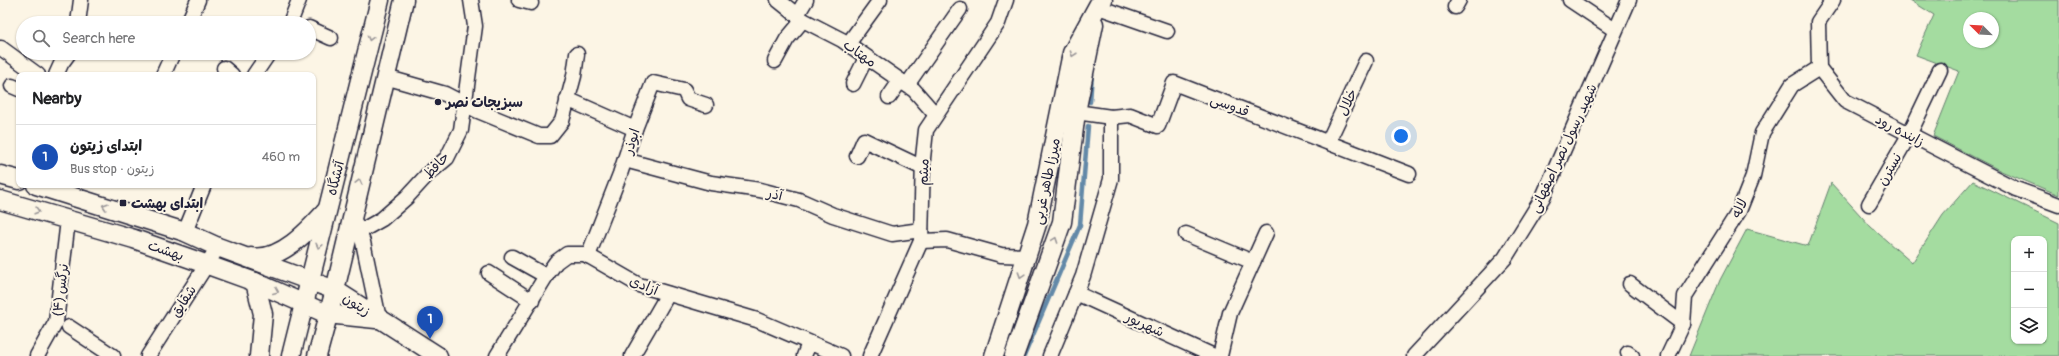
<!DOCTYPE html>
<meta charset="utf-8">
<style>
body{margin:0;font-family:Pangolin,"Playpen Sans Arabic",sans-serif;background:#f2f2f2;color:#202124}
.controls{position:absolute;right:12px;bottom:12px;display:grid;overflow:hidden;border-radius:8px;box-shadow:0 1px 3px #0004}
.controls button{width:36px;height:36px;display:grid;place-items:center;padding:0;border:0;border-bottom:1px solid #e0e0e0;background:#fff;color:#202124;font:20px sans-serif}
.compass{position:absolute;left:1963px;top:12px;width:36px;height:36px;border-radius:50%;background:#fff;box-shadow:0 1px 3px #0004;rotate:294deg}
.you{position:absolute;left:1401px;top:136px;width:14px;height:14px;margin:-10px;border:3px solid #fff;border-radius:50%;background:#1a73e8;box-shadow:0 0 0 6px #1a73e833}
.badge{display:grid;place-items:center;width:26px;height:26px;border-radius:50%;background:#22223b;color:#fff;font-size:13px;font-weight:700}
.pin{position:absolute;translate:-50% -33px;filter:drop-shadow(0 1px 2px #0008)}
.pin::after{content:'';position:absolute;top:21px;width:14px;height:12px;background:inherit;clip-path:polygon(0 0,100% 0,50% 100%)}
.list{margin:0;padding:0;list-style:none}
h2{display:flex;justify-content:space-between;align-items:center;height:52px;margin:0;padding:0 16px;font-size:17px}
h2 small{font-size:13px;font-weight:400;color:#757577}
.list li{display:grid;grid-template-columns:26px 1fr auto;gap:12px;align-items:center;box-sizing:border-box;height:64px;padding:0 16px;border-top:1px solid #e0e0e0}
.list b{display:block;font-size:15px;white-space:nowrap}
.list p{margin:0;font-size:13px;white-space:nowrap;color:#757577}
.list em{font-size:13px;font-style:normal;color:#757577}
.icon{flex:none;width:22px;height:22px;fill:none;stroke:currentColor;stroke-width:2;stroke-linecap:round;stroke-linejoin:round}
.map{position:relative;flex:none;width:2059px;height:356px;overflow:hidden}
.search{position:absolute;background:#fff;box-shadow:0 1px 3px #0004;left:16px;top:16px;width:300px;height:44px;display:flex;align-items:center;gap:10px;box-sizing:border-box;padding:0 14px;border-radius:22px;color:#757577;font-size:15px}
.panel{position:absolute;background:#fff;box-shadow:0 1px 3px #0004;left:16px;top:72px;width:300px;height:116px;border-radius:8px}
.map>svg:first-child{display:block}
.green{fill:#a4dca0;stroke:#637f6e;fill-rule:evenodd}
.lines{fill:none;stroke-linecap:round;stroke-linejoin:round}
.stream{stroke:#6389a8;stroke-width:4.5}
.minor-casing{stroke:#22223b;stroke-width:17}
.major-casing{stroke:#22223b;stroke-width:21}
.minor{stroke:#fcf5e5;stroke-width:14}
.major{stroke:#fcf5e5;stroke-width:18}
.oneway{stroke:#9a9698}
.poi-dot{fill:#22223b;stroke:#fcf5e5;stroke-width:1.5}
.labels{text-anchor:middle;stroke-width:4;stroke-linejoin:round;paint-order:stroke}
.street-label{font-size:14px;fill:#22223b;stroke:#fcf5e5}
.poi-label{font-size:14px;font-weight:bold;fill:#22223b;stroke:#fcf5e5;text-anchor:start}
</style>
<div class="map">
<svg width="2059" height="356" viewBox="0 0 2059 356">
<rect width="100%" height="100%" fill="#fcf5e5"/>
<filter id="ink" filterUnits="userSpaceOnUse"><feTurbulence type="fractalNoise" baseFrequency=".025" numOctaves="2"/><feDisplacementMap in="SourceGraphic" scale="8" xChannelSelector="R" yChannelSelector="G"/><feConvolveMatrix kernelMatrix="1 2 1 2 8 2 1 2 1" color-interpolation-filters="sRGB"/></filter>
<g filter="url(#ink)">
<g class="green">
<path d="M 1910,0 L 2059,0 L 2059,195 L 2001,171 L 1933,136 L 1959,71 L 1916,55 L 1934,15 ZM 1969,18 L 1993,18 L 1993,42 L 1969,42 Z"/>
<path d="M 1973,181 L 2059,223 L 2059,356 L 1689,356 L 1720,280 L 1747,229 L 1808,246 L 1831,183 L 1871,227 L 1912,263 L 1943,215 ZM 2014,239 L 2044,239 L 2044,341 L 2014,341 Z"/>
</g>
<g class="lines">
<g class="stream">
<path d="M 1090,102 L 1092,74"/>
<path d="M 1024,356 L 1080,225 L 1088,126"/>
</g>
<defs>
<g id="minor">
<path d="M 519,0 L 531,3"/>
<path d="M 778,0 L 803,20 L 842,40 L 914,90 L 935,114"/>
<path d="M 1105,0 L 1098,7 L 1167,31"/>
<path d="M 1570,0 L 1615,30"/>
<path d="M 1833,0 L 1818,22 L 1819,68 L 1845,101 L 2016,189 L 2059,205"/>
<path d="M 1455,7 L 1459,0"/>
<path d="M 797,15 L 806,0"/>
<path d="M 78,23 L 81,0"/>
<path d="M 188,23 L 198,0"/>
<path d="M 290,23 L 299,0"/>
<path d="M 309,28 L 331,38"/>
<path d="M 848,44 L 880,0"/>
<path d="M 1,48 L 38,75"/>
<path d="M 775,61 L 787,39 L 803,20"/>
<path d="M 224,68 L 232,75"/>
<path d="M 56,75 L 61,64 L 69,53"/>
<path d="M 163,75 L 173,53"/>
<path d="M 254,75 L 269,53"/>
<path d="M 385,77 L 445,94 L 478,111 L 539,136 L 550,136 L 562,121 L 574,76 L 577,54"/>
<path d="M 853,84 L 866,58"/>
<path d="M 907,85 L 960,9"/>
<path d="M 12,86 L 19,89"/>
<path d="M 889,97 L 900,81"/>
<path d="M 567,99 L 635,129"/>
<path d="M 1076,112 L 1111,117 L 1130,115 L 1158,126 L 1174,83 L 1409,174"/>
<path d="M 1328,142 L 1366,61"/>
<path d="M 857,156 L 864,140 L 923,168"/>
<path d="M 625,160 L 711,183 L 760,190 L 799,200 L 833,215 L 892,234 L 921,230"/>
<path d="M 1869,204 L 1909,135 L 1940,70"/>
<path d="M 356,224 L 363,242 L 379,319"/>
<path d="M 185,232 L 204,185"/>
<path d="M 359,232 L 382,219 L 407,197 L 428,174 L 447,158 L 461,130 L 475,26 L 471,0"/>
<path d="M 1186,234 L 1253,262"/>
<path d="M 921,241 L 947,240 L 1001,255 L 1027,256"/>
<path d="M 588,256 L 620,174 L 635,129 L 653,83 L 684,90 L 688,99 L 706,105"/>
<path d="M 512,257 L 546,276"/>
<path d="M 489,273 L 532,301"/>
<path d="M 1630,284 L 1683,324"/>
<path d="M 1076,293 L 1214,356"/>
<path d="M 69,327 L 113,356"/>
<path d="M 1628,353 L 1632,356"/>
<path d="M 37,356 L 56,322 L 68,220"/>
<path d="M 148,356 L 218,247"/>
<path d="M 497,356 L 546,276 L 556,262 L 567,254 L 585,254 L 639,285 L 757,320 L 841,356"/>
<path d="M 632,356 L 668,294"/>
<path d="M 804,356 L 809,343"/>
<path d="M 870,356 L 921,241 L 923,158 L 926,130 L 998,23 L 1006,0"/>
<path d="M 1050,356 L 1083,276 L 1111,179 L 1111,117"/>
<path d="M 1220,356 L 1230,313 L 1266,233"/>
<path d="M 1414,356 L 1505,258 L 1543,197 L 1629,0"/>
<path d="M 1668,356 L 1683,324 L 1685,296 L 1739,211 L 1753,176 L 1762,133 L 1792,85 L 1819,68"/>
</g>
<g id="major">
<path d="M 0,175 L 19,180"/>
<path d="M 36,185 L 185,232 L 218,247 L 335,290 L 438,356"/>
<path d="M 0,200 L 134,239 L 197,261 L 255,282 L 327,314 L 376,319"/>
<path d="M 251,257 C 280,262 308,231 326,211"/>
<path d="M 255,282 L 263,314 L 259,356"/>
<path d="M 291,356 L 380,0"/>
<path d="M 317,356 L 335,290 L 404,0"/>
<path d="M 994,356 L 1037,224 L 1072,53 L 1101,0"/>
<path d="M 1014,356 L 1062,222 L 1076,112 L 1094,24"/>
</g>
</defs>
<use href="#minor" class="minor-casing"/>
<use href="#major" class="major-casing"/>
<use href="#minor" class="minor"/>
<use href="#major" class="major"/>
</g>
<defs><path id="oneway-chevron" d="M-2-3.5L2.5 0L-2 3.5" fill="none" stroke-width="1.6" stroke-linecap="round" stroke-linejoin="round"/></defs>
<g class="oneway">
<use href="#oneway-chevron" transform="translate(370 38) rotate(104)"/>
<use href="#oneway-chevron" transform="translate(1073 54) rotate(109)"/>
<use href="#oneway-chevron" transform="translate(359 182) rotate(-76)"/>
<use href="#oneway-chevron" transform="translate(105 206) rotate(-162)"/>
<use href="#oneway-chevron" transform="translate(37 211) rotate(16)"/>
<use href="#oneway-chevron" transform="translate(1055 240) rotate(-70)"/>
<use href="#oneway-chevron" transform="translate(319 246) rotate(103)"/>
<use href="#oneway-chevron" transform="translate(1021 275) rotate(108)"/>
<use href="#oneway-chevron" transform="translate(276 291) rotate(23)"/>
</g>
</g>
<g class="poi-dot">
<circle cx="438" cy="102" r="4"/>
<rect x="119" y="199" width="8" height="8" rx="2"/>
</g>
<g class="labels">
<g class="street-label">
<text transform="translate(860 53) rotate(35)" y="5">مهتاب</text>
<text transform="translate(1347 102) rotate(-65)" y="5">خلال</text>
<text transform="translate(1230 105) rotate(21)" y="5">قدوسی</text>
<text transform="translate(1900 130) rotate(28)" y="5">زاینده رود</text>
<text transform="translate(631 141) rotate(-72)" y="5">ابوذر</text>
<text transform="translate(1563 148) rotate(-65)" y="5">شهید رسول نصر اصفهانی</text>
<text transform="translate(436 165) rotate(-47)" y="5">حافظ</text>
<text transform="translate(1889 169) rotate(-60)" y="5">نسترن</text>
<text transform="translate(923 172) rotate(-88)" y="5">میثم</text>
<text transform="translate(335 178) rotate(-76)" y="5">آتشگاه</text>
<text transform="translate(1046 181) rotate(-78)" y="5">میرزا طاهر غربی</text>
<text transform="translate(775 194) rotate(13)" y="5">آذر</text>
<text transform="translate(1739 208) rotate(-64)" y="5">لاله</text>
<text transform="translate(166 250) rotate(19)" y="5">بهشت</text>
<text transform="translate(644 285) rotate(22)" y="5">آزادی</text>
<text transform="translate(60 290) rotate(-83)" y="5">نرگس (۴)</text>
<text transform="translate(183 301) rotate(-57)" y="5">شقایق</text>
<text transform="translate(357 304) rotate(33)" y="5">زیتون</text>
<text transform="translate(1145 324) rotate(25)" y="5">شهریور</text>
</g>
<g class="poi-label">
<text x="446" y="107">سبزیجات نصر</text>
<text x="131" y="208">ابتدای بهشت</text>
</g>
</g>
</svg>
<div class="controls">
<button>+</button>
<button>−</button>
<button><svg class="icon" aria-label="layers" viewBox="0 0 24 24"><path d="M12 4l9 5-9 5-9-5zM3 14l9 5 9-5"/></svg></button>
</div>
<svg class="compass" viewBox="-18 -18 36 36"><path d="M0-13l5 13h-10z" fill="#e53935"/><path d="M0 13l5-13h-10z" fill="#757577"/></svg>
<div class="you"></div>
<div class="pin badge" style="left:430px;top:339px;background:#1a4fb4">1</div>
<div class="search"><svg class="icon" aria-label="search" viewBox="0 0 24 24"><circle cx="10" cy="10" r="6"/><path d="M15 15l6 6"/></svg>Search here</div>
<section class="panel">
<h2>Nearby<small></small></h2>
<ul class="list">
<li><span class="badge" style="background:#1a4fb4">1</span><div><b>ابتدای زیتون</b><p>Bus stop · زیتون</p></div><em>460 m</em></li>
</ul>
</section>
</div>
